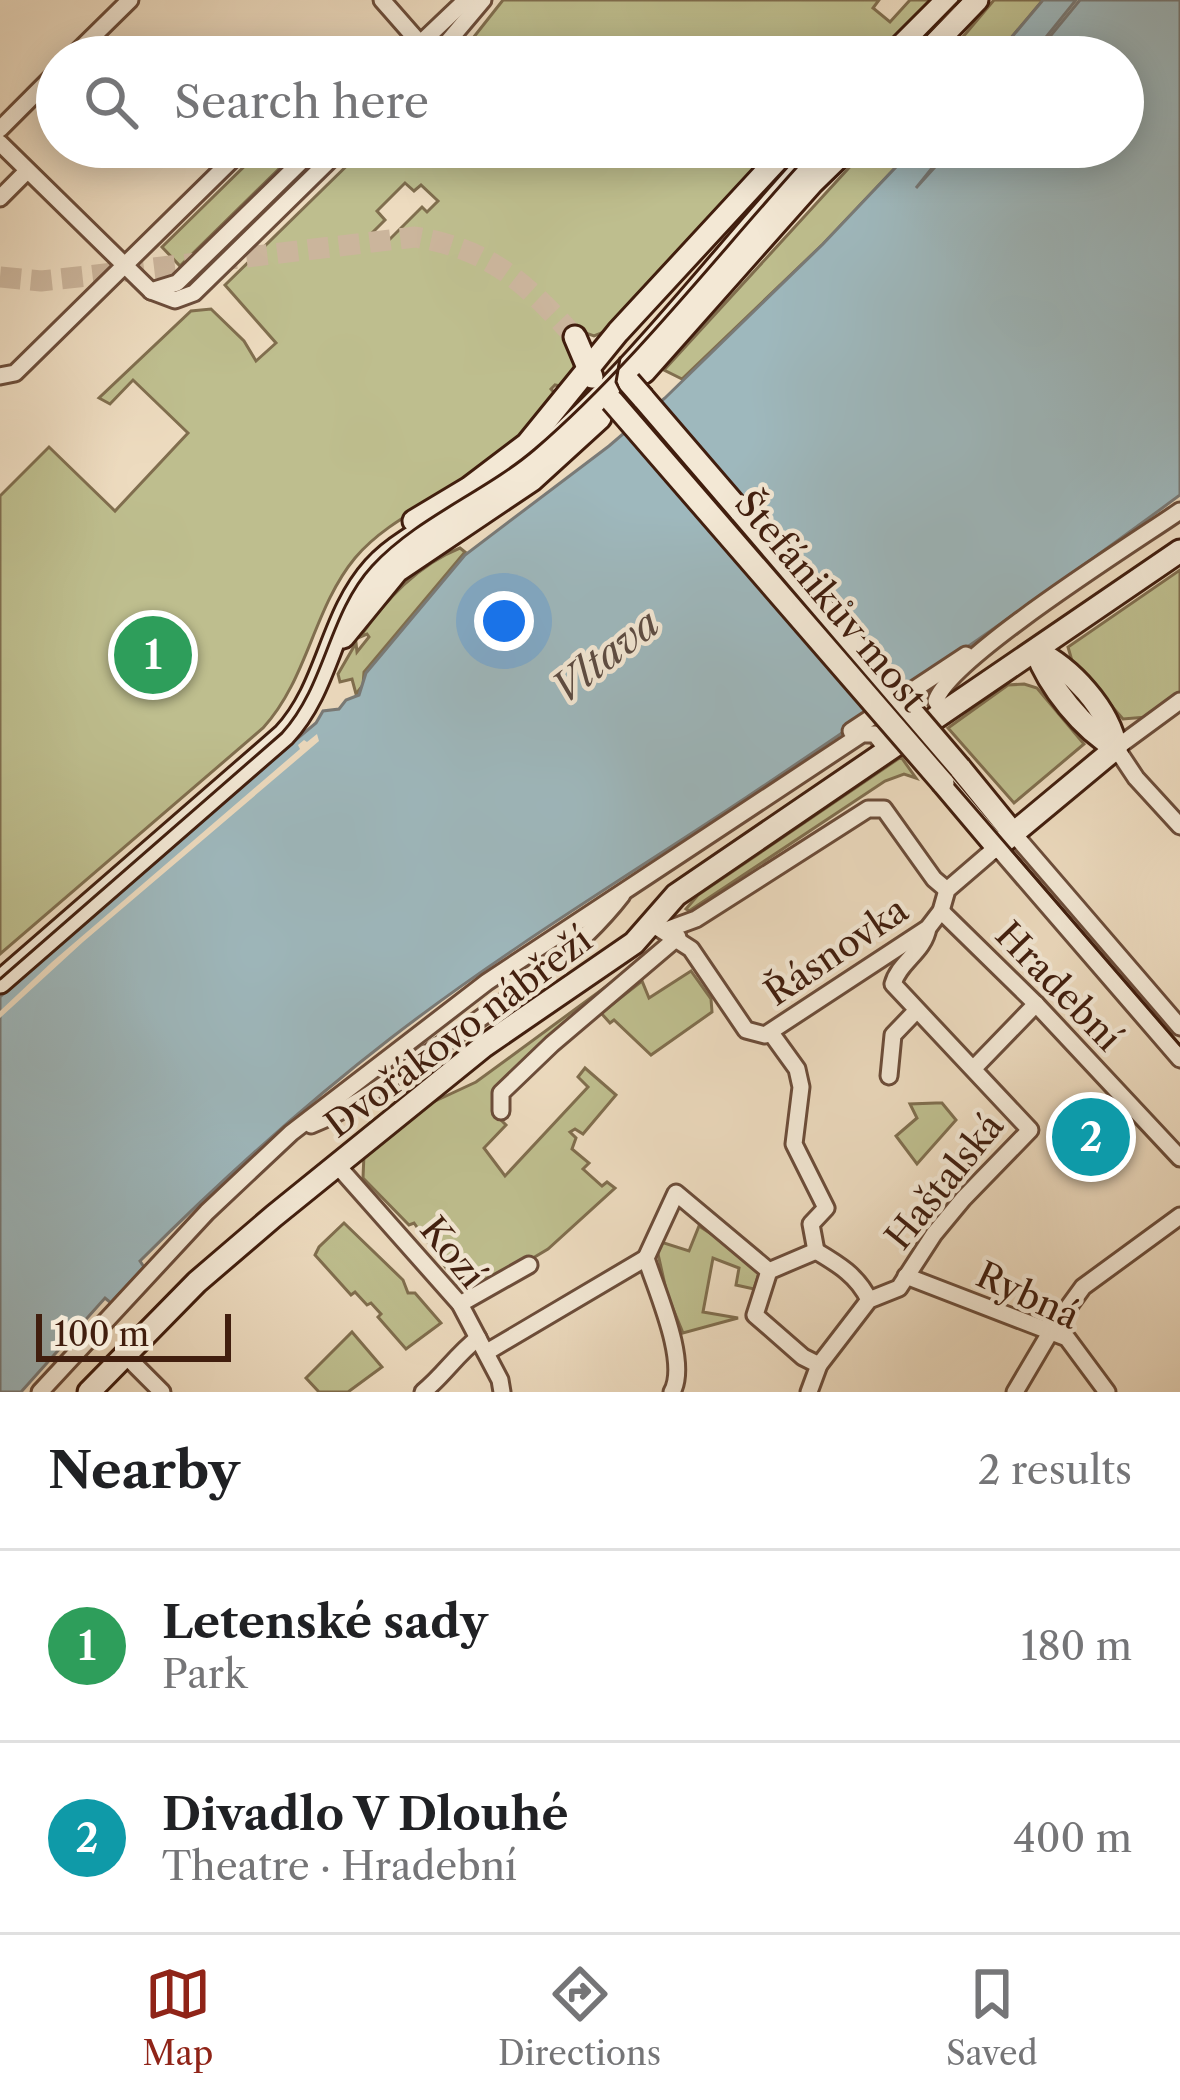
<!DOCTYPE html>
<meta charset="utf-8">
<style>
body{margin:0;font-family:"Libre Caslon Text",serif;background:#f6f6f6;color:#202124}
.scale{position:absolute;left:36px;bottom:30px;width:195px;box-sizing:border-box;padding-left:12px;border:6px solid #411e0e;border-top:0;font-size:33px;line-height:42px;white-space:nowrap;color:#411e0e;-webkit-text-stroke:9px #f3e8d5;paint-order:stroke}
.you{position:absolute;left:504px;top:621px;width:42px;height:42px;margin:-30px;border:9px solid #fff;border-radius:50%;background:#1a73e8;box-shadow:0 0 0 18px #1a73e833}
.badge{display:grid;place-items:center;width:78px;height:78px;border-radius:50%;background:#8f2418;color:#fff;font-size:39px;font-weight:700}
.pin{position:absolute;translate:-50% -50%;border:6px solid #fff;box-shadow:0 3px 12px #0006}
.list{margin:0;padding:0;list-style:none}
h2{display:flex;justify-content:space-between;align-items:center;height:156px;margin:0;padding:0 48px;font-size:51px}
h2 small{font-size:39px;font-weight:400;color:#757577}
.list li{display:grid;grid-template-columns:78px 1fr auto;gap:36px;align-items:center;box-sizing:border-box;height:192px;padding:0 48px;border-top:3px solid #e0e0e0}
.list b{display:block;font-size:45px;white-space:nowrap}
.list p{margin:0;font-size:39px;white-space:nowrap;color:#757577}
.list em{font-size:39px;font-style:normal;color:#757577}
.icon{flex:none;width:66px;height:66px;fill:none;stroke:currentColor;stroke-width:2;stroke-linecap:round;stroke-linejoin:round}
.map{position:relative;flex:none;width:1180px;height:1392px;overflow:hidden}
.search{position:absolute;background:#fff;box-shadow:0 6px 30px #0003;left:36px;right:36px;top:36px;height:132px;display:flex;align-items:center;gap:30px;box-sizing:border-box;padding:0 42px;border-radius:66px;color:#757577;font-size:45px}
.sheet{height:540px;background:#fff}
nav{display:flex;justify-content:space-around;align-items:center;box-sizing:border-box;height:168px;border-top:3px solid #e0e0e0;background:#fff;font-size:33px;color:#757577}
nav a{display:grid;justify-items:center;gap:6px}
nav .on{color:#8f2418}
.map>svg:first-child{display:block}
.green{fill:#bebe8e;stroke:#806e4e;stroke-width:3;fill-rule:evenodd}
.water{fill:#9eb8bd;stroke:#797a77;stroke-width:3}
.pier{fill:#eddbbf}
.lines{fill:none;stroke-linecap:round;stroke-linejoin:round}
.secondary-tunnel{stroke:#cbb59c;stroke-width:21;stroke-dasharray:21 10;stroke-linecap:butt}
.street-casing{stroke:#6c4d3a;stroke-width:21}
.secondary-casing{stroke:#411e0e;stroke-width:27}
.street{stroke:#f3e8d5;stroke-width:15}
.secondary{stroke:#f3e8d5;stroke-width:21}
.tram{stroke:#411e0e;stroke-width:3}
.secondary-bridge-casing{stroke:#411e0e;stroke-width:27;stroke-linecap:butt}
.secondary-bridge{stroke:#f3e8d5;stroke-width:21}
.labels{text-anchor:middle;stroke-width:9;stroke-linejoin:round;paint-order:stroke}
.street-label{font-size:36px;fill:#411e0e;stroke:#f3e8d5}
.water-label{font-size:39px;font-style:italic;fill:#5d4c43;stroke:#f3e8d5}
</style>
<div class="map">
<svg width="1180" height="1392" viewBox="0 0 1180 1392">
<rect width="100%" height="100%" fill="#eddbbf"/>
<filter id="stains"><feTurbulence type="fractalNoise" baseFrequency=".00167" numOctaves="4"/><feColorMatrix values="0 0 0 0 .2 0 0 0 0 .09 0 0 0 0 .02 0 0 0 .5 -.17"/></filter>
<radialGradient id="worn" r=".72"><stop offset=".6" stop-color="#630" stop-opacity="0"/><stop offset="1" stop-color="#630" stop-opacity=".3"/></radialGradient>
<g class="green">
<path d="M 503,0 L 879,0 L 873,8 L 890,22 L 910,0 L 931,0 L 904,32 L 875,57 L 458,57 Z"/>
<path d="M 994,0 L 1043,0 L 995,57 L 946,57 Z"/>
<path d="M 264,147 L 287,147 L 288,160 L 180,266 L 162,247 Z"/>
<path d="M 366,147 L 778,147 L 609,330 L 594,336 L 583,332 L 572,352 C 576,367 575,375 565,387 L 555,385 L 551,389 L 559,398 C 526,431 492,461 453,487 C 419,509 381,527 355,558 C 313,609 308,679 263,728 L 0,954 L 0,496 L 49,447 L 115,511 L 188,433 L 133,380 L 110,404 L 99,398 L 191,311 L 211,309 L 244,341 L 256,361 L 276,343 L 225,285 ZM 405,183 L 414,191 L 421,185 L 438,201 L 427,212 L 422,207 L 384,245 L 372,233 L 385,220 L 377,211 Z"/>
<path d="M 868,147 L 915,147 L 823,244 L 682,379 L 664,370 Z"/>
<path d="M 460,548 L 465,552 L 364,672 L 363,685 L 356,694 L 352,679 L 340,682 L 338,674 L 356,643 L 357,652 L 369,637 L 367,634 L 360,637 C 386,600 417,565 460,548 Z"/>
<path d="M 1180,570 L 1180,692 L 1147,717 L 1123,719 L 1072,661 L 1068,647 Z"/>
<path d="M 1024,684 L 1037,688 L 1084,744 L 1014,803 L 948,728 L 1008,685 Z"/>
<path d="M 901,757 L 916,778 L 904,774 L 885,781 L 689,911 L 686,909 L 698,895 Z"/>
<path d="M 630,969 L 495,1093 L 497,1116 L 506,1125 L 484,1148 L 505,1176 L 588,1087 L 578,1077 L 585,1068 L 616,1095 L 583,1134 L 575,1129 L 570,1132 L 576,1138 L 572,1149 L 589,1163 L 583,1169 L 602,1186 L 607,1182 L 615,1188 L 548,1249 L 463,1300 L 461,1289 L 414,1223 L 409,1225 L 363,1178 L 364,1154 L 431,1103 L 476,1082 Z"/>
<path d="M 691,971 L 711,999 L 712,1012 L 651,1055 L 614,1020 L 610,1023 L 601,1013 L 642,981 L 649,998 Z"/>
<path d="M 936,1103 L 942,1103 L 956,1120 L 917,1164 L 896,1136 L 917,1118 L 910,1104 Z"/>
<path d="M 344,1223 L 403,1280 L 408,1293 L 415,1293 L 441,1323 L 406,1349 L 378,1317 L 381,1314 L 371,1303 L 367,1305 L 355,1292 L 351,1295 L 315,1255 L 319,1247 Z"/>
<path d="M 699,1226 L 747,1257 L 760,1270 L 754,1289 L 736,1285 L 739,1268 L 713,1258 L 703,1312 L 738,1318 L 683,1333 L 667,1294 L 656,1245 L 658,1241 L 689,1251 Z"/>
<path d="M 352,1332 L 382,1367 L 348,1392 L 319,1392 L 306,1378 Z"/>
</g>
<g class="water">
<path d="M 1043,0 L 1076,0 L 1030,57 L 995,57 Z"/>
<path d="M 1080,0 L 1180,0 L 1180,495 C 1038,600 892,700 747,797 C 628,876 505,950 391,1038 C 303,1106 219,1182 140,1261 L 144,1267 L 111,1303 L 105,1298 L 21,1392 L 0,1392 L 0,997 L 178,838 L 316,723 L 323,711 L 339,709 L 346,700 L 359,695 L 366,673 L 465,555 L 609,446 L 665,398 L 823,244 L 915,147 L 949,147 L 916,188 L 953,147 L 1123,147 L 1123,57 L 1033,57 Z"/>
</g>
<path class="pier" d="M 317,734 L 319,741 L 83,942 L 0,1018 L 0,1011 L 52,962 L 300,749 L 298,745 L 304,740 L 307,742 Z"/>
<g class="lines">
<path class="secondary-tunnel" d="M 0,277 L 41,281 L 87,276 L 415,237 C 492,250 524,282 575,337"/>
<defs>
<g id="street">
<path d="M 382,0 L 432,57"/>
<path d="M 72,57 L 130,0"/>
<path d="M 406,57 L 466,0"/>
<path d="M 435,57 L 483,0"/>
<path d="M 0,129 L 57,72"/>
<path d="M 0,143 L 151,291 L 175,300 L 194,293 L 343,147"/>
<path d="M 0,198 L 27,171"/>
<path d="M 151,291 L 177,283 L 316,147"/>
<path d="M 0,376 L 15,373 L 245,147"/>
<path d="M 1180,701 L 1116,748 L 1136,778 L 1180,826"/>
<path d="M 944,714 L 936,701 C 948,659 1135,542 1180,511"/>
<path d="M 851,731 L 966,655"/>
<path d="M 1013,833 L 1180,1027"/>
<path d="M 941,911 L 1036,1004 L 1180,1158"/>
<path d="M 652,924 L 691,949 L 746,1030 L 765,1035 L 928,928 L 941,911 L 947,890 L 997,847 L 1180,1059"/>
<path d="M 666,930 L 696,919 L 868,809 L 884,809 L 934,879 L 947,890"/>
<path d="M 771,1033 L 797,1069 L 801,1087 L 794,1144 L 826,1208 L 811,1224 L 816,1251"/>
<path d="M 974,1068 L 1036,1004"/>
<path d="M 889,1076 L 893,1035 L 916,1011"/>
<path d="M 501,1111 L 501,1093 L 552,1044 L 678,937"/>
<path d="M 311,1125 C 352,1109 386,1083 422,1058 C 491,1011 571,961 622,895"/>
<path d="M 336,1164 L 460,1304 L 500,1380 L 502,1392"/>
<path d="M 816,1251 L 769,1271 L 755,1315 L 803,1357 L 819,1365"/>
<path d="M 816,1251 C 838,1264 858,1276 869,1300"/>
<path d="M 646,1258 L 676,1193 L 769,1271"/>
<path d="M 646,1258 C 656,1290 689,1362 672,1392"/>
<path d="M 906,1276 L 1067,1338 L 1107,1392"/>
<path d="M 460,1304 L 529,1265"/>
<path d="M 487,1352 L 646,1258"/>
<path d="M 124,1354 L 162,1392"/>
<path d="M 40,1392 L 207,1212 L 291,1133 L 487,982 L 862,734 L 875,734 L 888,751"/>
<path d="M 423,1392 C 444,1375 456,1355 478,1338"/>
<path d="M 809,1392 L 819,1365 L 869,1300 L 899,1288 L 934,1234 L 963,1199 L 1030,1130 L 893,984 C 899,962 924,952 928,928"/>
<path d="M 1015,1392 L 1051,1331 L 1083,1287 L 1180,1216"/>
</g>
<g id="secondary">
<path d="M 890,57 L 947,0"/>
<path d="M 922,57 L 977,0"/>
<path d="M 575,337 L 592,377"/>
<path d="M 644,372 L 812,183 L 849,147"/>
<path d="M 643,398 L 741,512"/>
<path d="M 414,521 L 469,488 L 527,444 L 618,332 L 789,147"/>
<path d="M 343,637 L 397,571 L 532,480 L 600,418"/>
<path d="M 1036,651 C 1071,668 1109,709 1116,748"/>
<path d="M 1036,651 C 1049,687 1083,729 1116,748"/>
<path d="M 960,768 L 1013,833"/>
<path d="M 943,783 L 997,847 L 1116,748"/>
<path d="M 0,982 L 284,735 C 329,687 330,617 374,568 C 400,539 439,524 472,504 C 498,488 523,469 545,449 C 647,359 729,246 822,147"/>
<path d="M 89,1392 L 197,1282 L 274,1216 L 484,1046 L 634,943 L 676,895 L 1180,551"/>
</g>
</defs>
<use href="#street" class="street-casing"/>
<use href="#secondary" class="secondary-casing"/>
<use href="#street" class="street"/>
<use href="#secondary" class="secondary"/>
<g class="tram">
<path d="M 904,57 L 960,0"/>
<path d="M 620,358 L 616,382 L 630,409 L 1180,1045"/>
<path d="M 0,979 L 282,733 C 326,685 328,614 372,566 C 417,517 485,492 535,449 C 637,361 724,246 815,147"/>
</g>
<defs>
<g id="secondary-bridge">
<path d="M 629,382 L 643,398"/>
<path d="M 612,401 L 943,783"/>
<path d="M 741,512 L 960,768"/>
</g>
</defs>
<use href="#secondary-bridge" class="secondary-bridge-casing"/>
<use href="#secondary-bridge" class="secondary-bridge"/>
</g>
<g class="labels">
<g class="street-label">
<text transform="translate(831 601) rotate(50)" y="13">Štefánikův most</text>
<text transform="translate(836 951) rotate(-34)" y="13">Řásnovka</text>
<text transform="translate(1059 986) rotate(46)" y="13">Hradební</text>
<text transform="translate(458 1032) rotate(-37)" y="13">Dvořákovo nábřeží</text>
<text transform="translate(944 1181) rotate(-51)" y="13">Haštalská</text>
<text transform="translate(453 1252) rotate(51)" y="13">Kozí</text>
<text transform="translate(1028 1295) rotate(25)" y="13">Rybná</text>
</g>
<g class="water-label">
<text transform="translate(605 656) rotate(-38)" y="14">Vltava</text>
</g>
</g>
<rect width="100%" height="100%" filter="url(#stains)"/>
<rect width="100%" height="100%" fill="url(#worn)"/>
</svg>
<div class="scale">100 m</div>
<div class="you"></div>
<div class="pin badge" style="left:153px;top:655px;background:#2e9e5b">1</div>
<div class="pin badge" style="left:1091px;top:1137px;background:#0f9aa8">2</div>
<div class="search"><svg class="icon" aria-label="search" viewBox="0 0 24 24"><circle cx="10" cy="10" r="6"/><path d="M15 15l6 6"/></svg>Search here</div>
</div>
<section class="sheet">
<h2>Nearby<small>2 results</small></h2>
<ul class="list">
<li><span class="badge" style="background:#2e9e5b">1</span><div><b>Letenské sady</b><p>Park</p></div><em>180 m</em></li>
<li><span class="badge" style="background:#0f9aa8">2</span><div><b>Divadlo V Dlouhé</b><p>Theatre · Hradební</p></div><em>400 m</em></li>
</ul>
</section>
<nav>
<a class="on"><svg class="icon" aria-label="map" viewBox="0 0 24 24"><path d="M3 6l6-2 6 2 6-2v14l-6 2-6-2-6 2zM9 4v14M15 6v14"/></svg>Map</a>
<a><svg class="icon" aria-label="directions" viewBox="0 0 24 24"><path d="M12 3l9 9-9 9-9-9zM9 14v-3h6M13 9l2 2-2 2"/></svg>Directions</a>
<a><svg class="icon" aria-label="saved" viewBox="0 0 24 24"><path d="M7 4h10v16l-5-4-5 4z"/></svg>Saved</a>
</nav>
